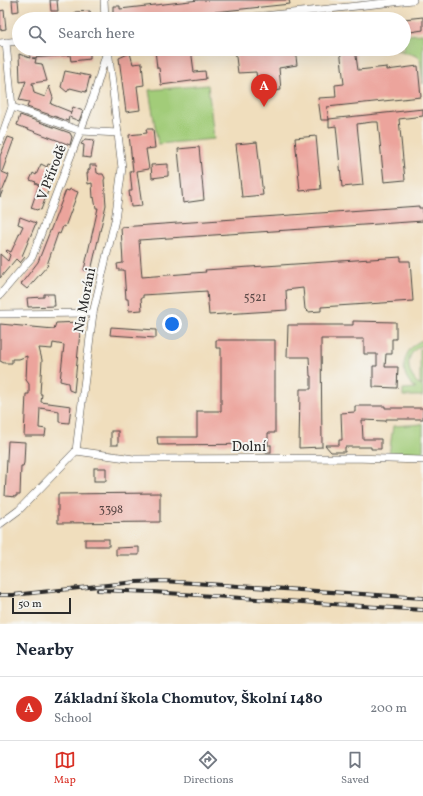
<!DOCTYPE html>
<meta charset="utf-8">
<style>
body{margin:0;font-family:Vollkorn,serif;background:#f6f6f7;color:#1f2937}
.scale{position:absolute;left:12px;bottom:10px;width:59px;box-sizing:border-box;padding-left:4px;border:2px solid #2b2b2b;border-top:0;font-size:11px;line-height:14px;white-space:nowrap;color:#2b2b2b;-webkit-text-stroke:3px #f6f6f2;paint-order:stroke}
.you{position:absolute;left:172px;top:324px;width:14px;height:14px;margin:-10px;border:3px solid #fff;border-radius:50%;background:#1a73e8;box-shadow:0 0 0 6px #1a73e833}
.badge{display:grid;place-items:center;width:26px;height:26px;border-radius:50%;background:#d93025;color:#fff;font-size:13px;font-weight:700}
.pin{position:absolute;translate:-50% -33px;filter:drop-shadow(0 1px 2px #0008)}
.pin::after{content:'';position:absolute;top:21px;width:14px;height:12px;background:inherit;clip-path:polygon(0 0,100% 0,50% 100%)}
.list{margin:0;padding:0;list-style:none}
h2{display:flex;justify-content:space-between;align-items:center;height:52px;margin:0;padding:0 16px;font-size:17px}
h2 small{font-size:13px;font-weight:400;color:#747a83}
.list li{display:grid;grid-template-columns:26px 1fr auto;gap:12px;align-items:center;box-sizing:border-box;height:64px;padding:0 16px;border-top:1px solid #e0e1e3}
.list b{display:block;font-size:15px;white-space:nowrap}
.list p{margin:0;font-size:13px;white-space:nowrap;color:#747a83}
.list em{font-size:13px;font-style:normal;color:#747a83}
.icon{flex:none;width:22px;height:22px;fill:none;stroke:currentColor;stroke-width:2;stroke-linecap:round;stroke-linejoin:round}
.map{position:relative;flex:none;width:423px;height:624px;overflow:hidden}
.search{position:absolute;background:#fff;box-shadow:0 4px 16px #0002;left:12px;right:12px;top:12px;height:44px;display:flex;align-items:center;gap:10px;box-sizing:border-box;padding:0 14px;border-radius:22px;color:#747a83;font-size:15px}
.sheet{height:116px;background:#fff}
nav{display:flex;justify-content:space-around;align-items:center;box-sizing:border-box;height:56px;border-top:1px solid #e0e1e3;background:#fff;font-size:11px;color:#747a83}
nav a{display:grid;justify-items:center;gap:2px}
nav .on{color:#d93025}
.map>svg:first-child{display:block}
.green{fill:#a2cc79;stroke:#667c52}
.building{fill:#eca49c}
.lines{fill:none;stroke-linecap:round;stroke-linejoin:round}
.street-casing{stroke:#494641;stroke-width:8}
.street{stroke:#fff;stroke-width:7}
.rail-casing{stroke:#2b2b2b;stroke-width:4}
.rail{stroke:#f6f6f2;stroke-width:2.5;stroke-dasharray:8;stroke-linecap:butt}
.labels{text-anchor:middle;stroke-width:4;stroke-linejoin:round;paint-order:stroke}
.number-label{font-size:12px;fill:#5b4947}
.street-label{font-size:14px;fill:#2b2b2b;stroke:#f6f6f2}
</style>
<div class="map">
<svg width="423" height="624" viewBox="0 0 423 624">
<rect width="100%" height="100%" fill="#f6f6f2"/>
<filter id="ink" filterUnits="userSpaceOnUse"><feTurbulence type="fractalNoise" baseFrequency=".025" numOctaves="2"/><feDisplacementMap in="SourceGraphic" scale="8" xChannelSelector="R" yChannelSelector="G"/><feConvolveMatrix kernelMatrix="1 2 1 2 8 2 1 2 1" color-interpolation-filters="sRGB"/></filter>
<filter id="wash" filterUnits="userSpaceOnUse"><feTurbulence type="fractalNoise" baseFrequency=".012" numOctaves="4" result="noise"/><feDisplacementMap in="SourceGraphic" scale="16" xChannelSelector="R" yChannelSelector="G"/><feGaussianBlur stdDeviation="0.9" result="paint"/><feColorMatrix in="noise" values="0 0 0 0 0 0 0 0 0 0 0 0 0 0 0 0 0 1.4 0 .05"/><feComposite in="paint" operator="in"/></filter>
<g filter="url(#wash)">
<rect width="100%" height="100%" fill="#f0debd"/>
<g class="green">
<path d="M 423,34 L 423,84 L 420,59 L 417,56 L 395,49 L 404,49 L 404,35 Z"/>
<path d="M 208,85 L 214,139 L 158,144 L 149,90 Z"/>
<path d="M 423,340 L 423,345 C 402,353 406,377 423,387 L 423,396 L 403,396 L 403,389 L 416,388 C 397,376 402,347 423,340 Z"/>
<rect x="420" y="349" width="3" height="36"/>
<path d="M 423,424 L 423,455 L 389,455 L 393,426 Z"/>
</g>
<g id="blocks">
<g class="building">
<path d="M 12,0 L 18,0 L 19,11 L 13,12 Z"/>
<path d="M 50,0 L 57,0 L 58,11 L 51,11 Z"/>
<path d="M 199,0 L 289,0 L 290,4 L 148,19 L 113,19 L 113,6 L 120,6 L 120,9 Z"/>
<path d="M 4,10 L 6,29 L 0,30 L 0,11 Z"/>
<path d="M 90,11 L 91,14 L 95,19 L 76,19 L 75,12 Z"/>
<path d="M 423,17 L 423,30 L 404,33 L 404,19 Z"/>
<path d="M 29,49 L 85,49 L 85,52 L 90,51 L 90,59 L 71,61 L 70,55 L 32,58 L 36,59 L 35,63 L 42,64 L 47,81 L 32,83 L 34,93 L 45,97 L 49,86 L 53,98 L 51,104 L 71,112 L 70,115 L 73,107 L 83,111 L 79,121 L 69,117 L 68,121 L 27,107 L 29,102 L 19,100 L 26,81 L 20,82 L 19,54 L 30,58 Z"/>
<path d="M 167,49 L 191,49 L 194,72 L 205,71 L 206,79 L 161,85 L 159,68 L 157,68 L 155,50 Z"/>
<path d="M 235,49 L 295,49 L 297,65 L 279,68 L 281,90 L 259,93 L 256,72 L 238,73 Z"/>
<path d="M 340,49 L 355,49 L 358,70 L 387,67 L 387,70 L 418,66 L 421,97 L 327,107 L 329,120 L 321,120 L 318,98 L 336,97 L 335,85 L 344,84 Z"/>
<path d="M 130,53 L 133,64 L 142,63 L 144,85 L 137,86 L 140,110 L 126,112 L 119,58 Z"/>
<path d="M 65,71 L 90,76 L 86,92 L 70,88 L 67,92 L 61,87 Z"/>
<path d="M 423,109 L 423,116 L 399,119 L 405,180 L 384,182 L 378,122 L 372,122 L 357,124 L 363,185 L 342,187 L 336,126 L 329,127 L 329,119 Z"/>
<path d="M 20,115 L 70,133 L 72,137 L 70,145 L 17,125 Z"/>
<path d="M 146,129 L 153,129 L 155,148 L 146,149 L 149,169 L 137,171 L 142,206 L 131,207 L 129,191 L 132,191 L 130,171 L 133,171 L 129,135 L 147,133 Z"/>
<path d="M 316,136 L 321,189 L 300,191 L 295,138 Z"/>
<path d="M 8,137 L 14,139 L 2,172 L 9,175 L 0,197 L 0,156 Z"/>
<path d="M 85,139 L 94,140 L 91,158 L 83,157 L 84,145 L 81,144 Z"/>
<path d="M 257,142 L 263,195 L 242,197 L 236,144 Z"/>
<path d="M 199,147 L 204,200 L 183,203 L 178,149 Z"/>
<path d="M 41,164 L 47,167 L 48,164 L 57,167 L 41,210 L 38,209 L 37,210 L 31,208 L 39,185 L 35,183 L 36,182 L 30,180 L 33,173 L 36,175 Z"/>
<path d="M 168,164 L 168,176 L 152,178 L 151,165 Z"/>
<path d="M 90,165 L 96,165 L 97,173 L 98,173 L 99,174 L 103,174 L 105,178 L 104,180 L 106,205 L 91,271 L 84,270 L 98,208 L 96,208 L 94,197 L 93,198 L 92,183 L 88,184 L 87,173 L 88,173 L 88,170 L 90,169 Z"/>
<path d="M 70,189 L 78,192 L 65,227 L 63,226 L 60,234 L 58,233 L 47,265 L 48,265 L 27,289 L 21,284 L 38,262 L 66,190 L 69,191 Z"/>
<path d="M 419,206 L 419,208 L 423,208 L 423,221 L 139,240 L 142,277 L 206,272 L 205,270 L 401,257 L 401,261 L 410,261 L 413,301 L 321,307 L 321,311 L 308,312 L 305,309 L 303,288 L 286,290 L 287,310 L 209,315 L 207,291 L 143,295 L 143,298 L 141,298 L 142,310 L 129,311 L 128,299 L 126,299 L 124,270 L 118,270 L 117,264 L 123,263 L 121,227 Z"/>
<path d="M 20,217 L 36,223 L 22,256 L 25,257 L 20,263 L 16,259 L 0,278 L 0,254 L 8,261 L 10,255 L 6,251 L 7,250 L 11,252 L 23,226 L 18,224 Z"/>
<path d="M 44,294 L 54,294 L 55,306 L 28,307 L 27,298 L 44,297 Z"/>
<path d="M 353,321 L 396,322 L 396,339 L 392,339 L 392,354 L 386,354 L 385,367 L 398,367 L 397,388 L 373,387 L 373,366 L 377,366 L 377,354 L 364,354 L 364,339 L 321,339 L 322,447 L 299,448 L 300,389 L 311,389 L 311,376 L 310,376 L 309,357 L 287,357 L 288,325 L 353,325 Z"/>
<path d="M 81,322 L 74,392 L 69,390 L 68,383 L 60,381 L 64,345 L 53,343 L 52,349 L 39,348 L 42,360 L 40,394 L 42,394 L 41,402 L 71,406 L 69,423 L 59,422 L 59,411 L 40,408 L 39,428 L 46,429 L 45,436 L 24,436 L 26,394 L 29,394 L 29,384 L 26,380 L 27,356 L 19,359 L 12,359 L 12,363 L 4,363 L 0,361 L 0,324 L 54,329 L 56,323 Z"/>
<path d="M 111,327 L 156,330 L 156,338 L 110,335 Z"/>
<path d="M 216,340 L 275,340 L 275,433 L 268,433 L 268,444 L 158,445 L 157,437 L 197,437 L 197,411 L 221,411 L 221,348 L 216,348 Z"/>
<path d="M 355,406 L 385,406 L 385,408 L 423,408 L 423,419 L 386,419 L 386,421 L 362,420 L 363,439 L 381,439 L 381,449 L 371,449 L 371,447 L 345,447 L 345,452 L 331,452 L 325,445 L 339,445 L 339,440 L 342,440 L 341,413 L 355,412 Z"/>
<rect x="111" y="431" width="7" height="14"/>
<path d="M 8,441 L 25,442 L 24,463 L 23,466 L 21,466 L 20,495 L 16,495 L 16,497 L 5,496 Z"/>
<rect x="265" y="445" width="6" height="7"/>
<rect x="94" y="468" width="12" height="13"/>
<path d="M 160,493 L 160,522 L 58,523 L 58,494 Z"/>
<rect x="85" y="539" width="24" height="7"/>
<path d="M 139,547 L 139,555 L 116,555 L 116,548 Z"/>
</g>
</g>
</g>
<g filter="url(#ink)">
<use href="#blocks" fill-opacity="0" stroke="#494641" stroke-width="1"/>
<g class="lines">
<defs>
<g id="street">
<path d="M 104,0 L 105,19"/>
<path d="M 236,19 L 413,0"/>
<path d="M 0,43 L 19,41"/>
<path d="M 12,107 L 81,131 L 118,133"/>
<path d="M 0,141 L 12,107 L 6,42"/>
<path d="M 0,295 L 32,257 L 94,95 L 107,51"/>
<path d="M 0,314 L 93,313"/>
<path d="M 76,451 L 134,459 L 353,458 L 423,460"/>
<path d="M 0,524 L 19,510 L 76,451 L 93,313 L 115,220 L 122,168 L 108,49"/>
</g>
</defs>
<use href="#street" class="street-casing"/>
<use href="#street" class="street"/>
<defs>
<g id="rail">
<path d="M 98,590 L 152,592 L 423,610"/>
<path d="M 0,595 L 13,595 L 136,582 L 163,581 L 423,598"/>
</g>
</defs>
<use href="#rail" class="rail-casing"/>
<use href="#rail" class="rail"/>
</g>
</g>
<g class="labels">
<g class="number-label">
<text x="255" y="301">5521</text>
<text x="111" y="513">3398</text>
</g>
<g class="street-label">
<text transform="translate(51 172) rotate(-69)" y="5">V Přírodě</text>
<text transform="translate(84 300) rotate(-79)" y="5">Na Moráni</text>
<text x="249" y="451">Dolní</text>
</g>
</g>
</svg>
<div class="scale">50 m</div>
<div class="you"></div>
<div class="pin badge" style="left:264px;top:107px">A</div>
<div class="search"><svg class="icon" aria-label="search" viewBox="0 0 24 24"><circle cx="10" cy="10" r="6"/><path d="M15 15l6 6"/></svg>Search here</div>
</div>
<section class="sheet">
<h2>Nearby<small></small></h2>
<ul class="list">
<li><span class="badge">A</span><div><b>Základní škola Chomutov, Školní 1480</b><p>School</p></div><em>200 m</em></li>
</ul>
</section>
<nav>
<a class="on"><svg class="icon" aria-label="map" viewBox="0 0 24 24"><path d="M3 6l6-2 6 2 6-2v14l-6 2-6-2-6 2zM9 4v14M15 6v14"/></svg>Map</a>
<a><svg class="icon" aria-label="directions" viewBox="0 0 24 24"><path d="M12 3l9 9-9 9-9-9zM9 14v-3h6M13 9l2 2-2 2"/></svg>Directions</a>
<a><svg class="icon" aria-label="saved" viewBox="0 0 24 24"><path d="M7 4h10v16l-5-4-5 4z"/></svg>Saved</a>
</nav>
